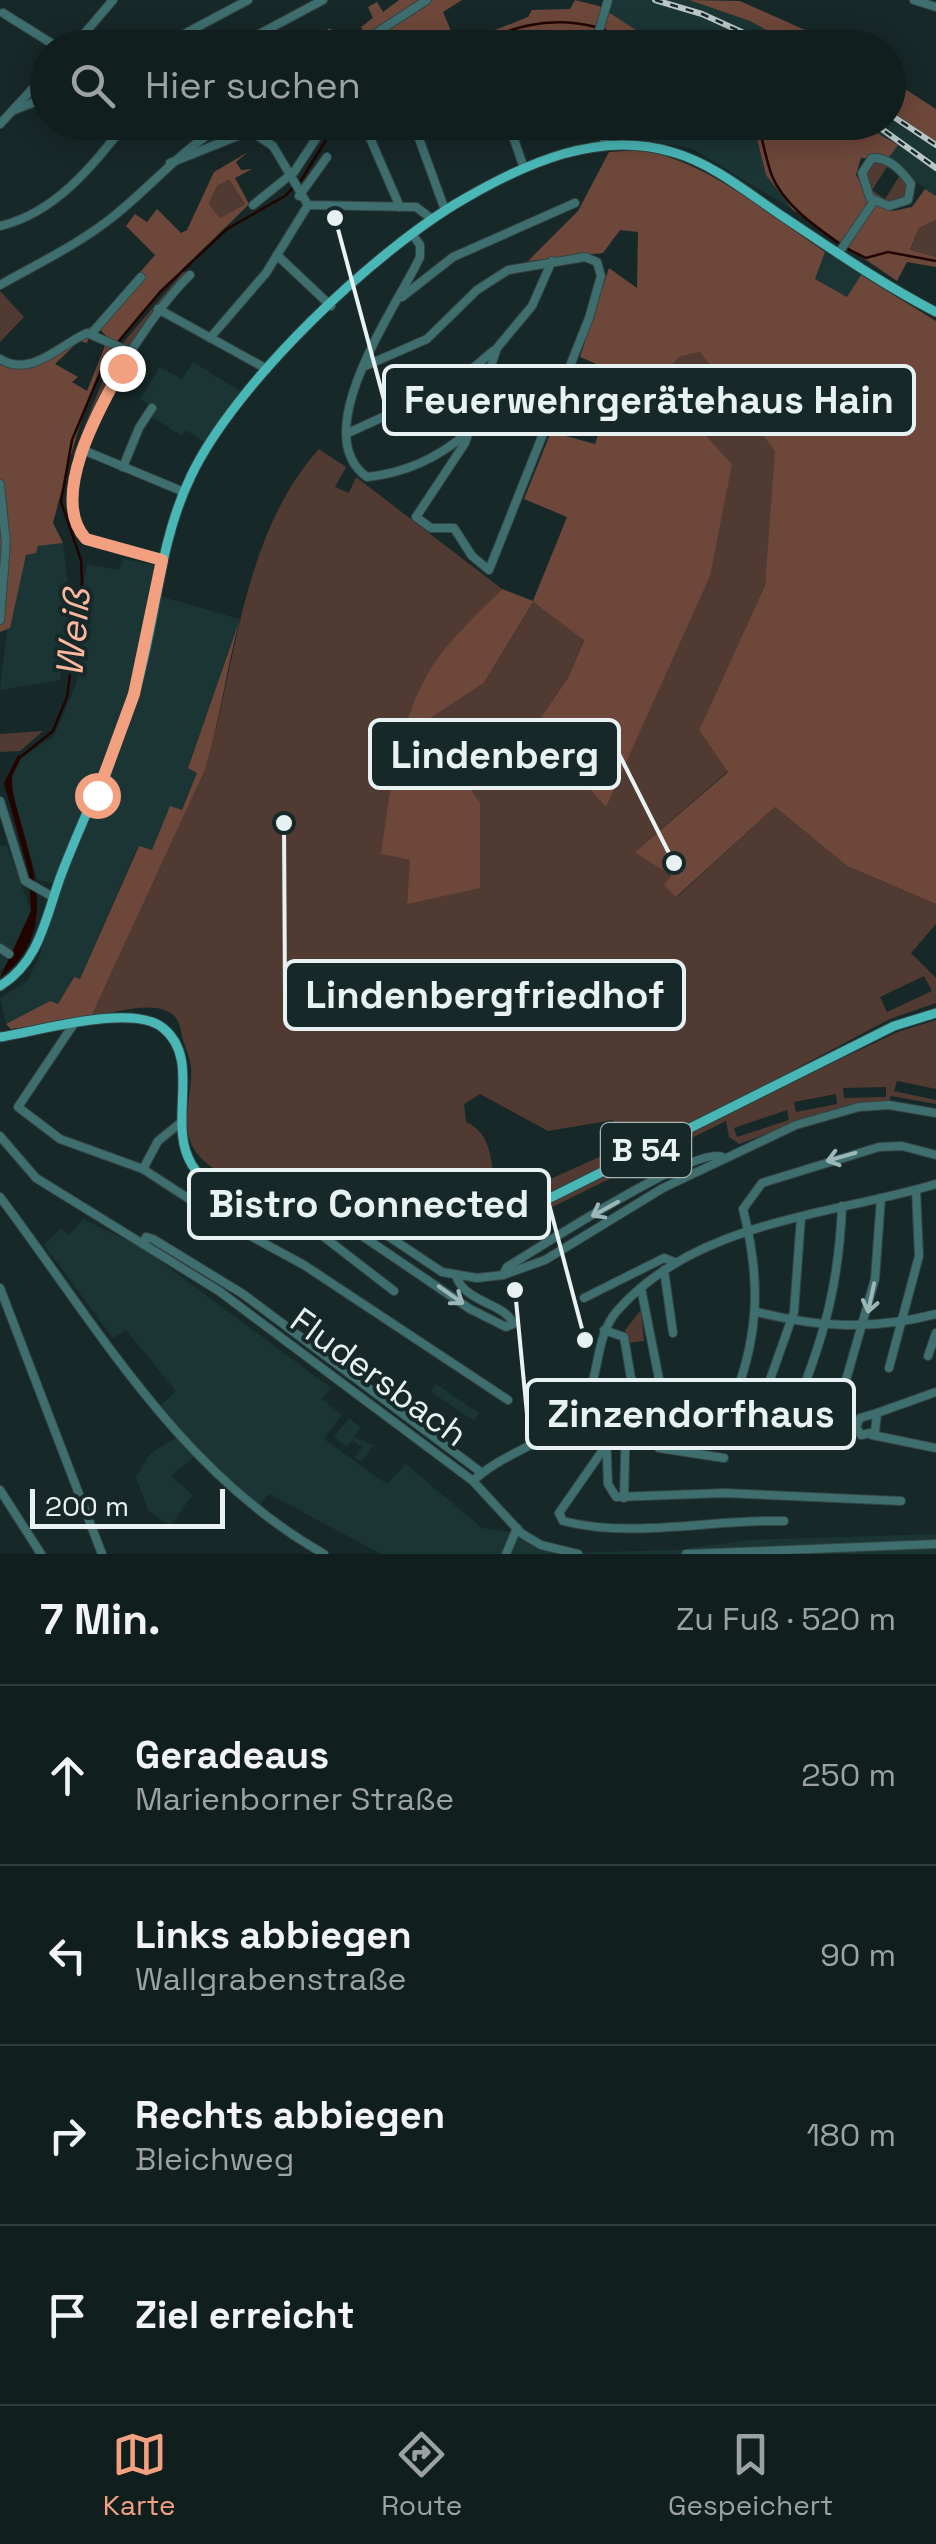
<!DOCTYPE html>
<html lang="de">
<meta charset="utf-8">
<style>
body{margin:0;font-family:"Space Grotesk",sans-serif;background:#1a2727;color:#f1f3f6}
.scale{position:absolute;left:30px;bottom:25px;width:195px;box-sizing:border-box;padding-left:10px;border:5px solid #e8f2f2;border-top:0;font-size:28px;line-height:35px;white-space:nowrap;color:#e8f2f2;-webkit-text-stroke:8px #172828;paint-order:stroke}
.stop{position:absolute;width:30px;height:30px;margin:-22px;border:8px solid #f2a080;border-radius:50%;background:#fff}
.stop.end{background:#f2a080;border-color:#fff;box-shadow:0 2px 10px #0008}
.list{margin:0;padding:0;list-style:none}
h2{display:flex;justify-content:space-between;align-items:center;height:130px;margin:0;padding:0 40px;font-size:42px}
h2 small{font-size:32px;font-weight:400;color:#9ca2a4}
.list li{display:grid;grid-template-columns:65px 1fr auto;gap:30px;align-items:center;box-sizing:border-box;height:180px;padding:0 40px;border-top:2px solid #303c3c}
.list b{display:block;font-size:38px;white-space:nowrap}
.list p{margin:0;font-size:32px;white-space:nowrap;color:#9ca2a4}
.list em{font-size:32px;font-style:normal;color:#9ca2a4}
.icon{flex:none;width:55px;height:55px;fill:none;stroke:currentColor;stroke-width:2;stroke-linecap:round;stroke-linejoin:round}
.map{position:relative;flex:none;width:936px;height:1554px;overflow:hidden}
.search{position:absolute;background:#111e1e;box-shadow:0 5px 25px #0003;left:30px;right:30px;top:30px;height:110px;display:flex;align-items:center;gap:25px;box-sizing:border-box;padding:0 35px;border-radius:55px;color:#9ca2a4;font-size:38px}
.sheet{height:850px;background:#111e1e}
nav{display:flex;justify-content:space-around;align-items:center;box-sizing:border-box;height:140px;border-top:2px solid #303c3c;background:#111e1e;font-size:28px;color:#9ca2a4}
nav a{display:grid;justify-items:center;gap:5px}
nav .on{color:#f2a080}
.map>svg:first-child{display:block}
.built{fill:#1b3535}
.green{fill:#503a32;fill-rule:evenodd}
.forest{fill:#6d483a;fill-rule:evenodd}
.water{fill:#210400}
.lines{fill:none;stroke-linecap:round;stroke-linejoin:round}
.stream{stroke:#210400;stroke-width:2.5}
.minor-casing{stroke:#344444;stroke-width:10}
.major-casing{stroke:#344444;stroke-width:11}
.minor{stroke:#3e6e6e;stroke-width:8}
.major{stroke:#4ab7b7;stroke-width:9}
.rail-casing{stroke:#bac6c6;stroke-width:6}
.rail{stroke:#172828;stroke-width:2.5;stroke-dasharray:8;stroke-linecap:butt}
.oneway{stroke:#9cb7b7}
.route{stroke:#f2a080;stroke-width:12}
.labels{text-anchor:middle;stroke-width:8;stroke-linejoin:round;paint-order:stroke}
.shield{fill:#172828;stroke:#a9b5b5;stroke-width:2.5}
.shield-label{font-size:32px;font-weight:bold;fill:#e8f2f2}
.street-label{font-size:35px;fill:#e8f2f2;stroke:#172828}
.water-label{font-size:38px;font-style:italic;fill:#fbb89f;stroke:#172828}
.leader{fill:none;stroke:#e8f2f2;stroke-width:4}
.callout-dot{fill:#e8f2f2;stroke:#172828;stroke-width:4}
.callout{fill:#172828;stroke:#e8f2f2;stroke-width:4}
.callout-label{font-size:38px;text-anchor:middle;font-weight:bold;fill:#e8f2f2}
</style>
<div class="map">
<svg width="936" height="1554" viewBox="0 0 936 1554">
<rect width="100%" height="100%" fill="#172828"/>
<g class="built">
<path d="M 612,0 L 689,0 L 750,21 L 797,47 L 662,47 L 610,15 Z"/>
<path d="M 889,109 L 936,142 L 936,196 L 887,162 L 897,145 L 860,123 L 888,122 Z"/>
<path d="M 629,123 L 753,123 L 766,175 L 793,210 L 693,149 L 630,137 Z"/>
<path d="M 825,252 L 861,275 L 847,297 L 815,279 Z"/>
<path d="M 193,362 L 240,391 L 204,442 L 186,430 L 182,436 L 149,415 L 153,407 L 140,399 L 160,367 L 182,379 Z"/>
<path d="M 63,543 L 71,611 L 80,611 L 87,564 L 119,570 L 123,559 L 156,565 L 149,593 L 240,619 L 188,768 L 198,772 L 182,810 L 170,807 L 152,851 L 138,846 L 80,979 L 73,977 L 58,1005 L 50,1001 L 6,1024 L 0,998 L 26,982 L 38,960 L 62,885 L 38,880 L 15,811 L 12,776 L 21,758 L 54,736 L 76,684 L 81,653 L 65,650 L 60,680 L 0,690 L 7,630 L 25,554 L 35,553 L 37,546 Z"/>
<path d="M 7,845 L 31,911 L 8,963 L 0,970 L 0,846 Z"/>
<path d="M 83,1219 L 143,1248 L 331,1388 L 322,1399 L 342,1415 L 324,1439 L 387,1484 L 406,1464 L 482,1528 L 517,1533 L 563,1553 L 677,1550 L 749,1540 L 936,1534 L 936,1554 L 381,1554 L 269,1494 L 259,1506 L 196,1455 L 171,1476 L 193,1495 L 170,1526 L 148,1510 L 136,1477 L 150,1454 L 183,1433 L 161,1405 L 176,1391 L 126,1330 L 113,1338 L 44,1245 L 61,1228 L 69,1235 Z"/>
<path d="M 436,1384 L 479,1413 L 474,1421 L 431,1392 Z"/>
<path d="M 349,1418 L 361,1428 L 354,1437 L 374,1445 L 361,1462 L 355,1458 L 362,1447 L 352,1440 L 347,1447 L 334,1437 Z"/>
</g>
<g class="green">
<path d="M 883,158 L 911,184 L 908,200 L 879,204 L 864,187 L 867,161 ZM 887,167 L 900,175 L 885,199 L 872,190 Z"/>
<path d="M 229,178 L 245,204 L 220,218 L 209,204 L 217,186 Z"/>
<path d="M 936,220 L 936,257 L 910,251 L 919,228 Z"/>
<path d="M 184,271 L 188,275 L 154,309 L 131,347 L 122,344 Z"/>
<path d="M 0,291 L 24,317 L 0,342 Z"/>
<path d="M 116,347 L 126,354 L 78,456 L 73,455 Z"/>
<path d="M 700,352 L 776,451 L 765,585 L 699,730 L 728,771 L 636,851 L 671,877 L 677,897 L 775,807 L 847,866 L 936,904 L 936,924 L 911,953 L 936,978 L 936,1003 L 890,1019 L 592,1176 L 502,1214 L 495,1204 C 443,1216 414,1183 363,1179 C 312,1175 241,1202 200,1157 C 176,1131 193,1098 191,1068 C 190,1055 183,1044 181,1031 C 176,993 121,1011 91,1017 L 205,770 C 237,664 241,536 319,449 L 346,467 L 335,487 L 349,493 L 356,477 L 502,589 L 446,650 L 423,684 L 405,735 L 381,854 L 411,860 L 407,901 L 441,746 L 423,722 L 484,683 L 533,602 L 584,639 L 568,678 L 534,727 L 732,464 L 658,383 L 679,357 ZM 924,976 L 932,991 L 887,1012 L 880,997 ZM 480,1094 L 548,1131 L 613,1120 L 613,1151 L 496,1203 C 491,1176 497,1135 466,1122 L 464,1104 Z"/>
<path d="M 43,731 L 20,751 L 0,752 L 0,734 Z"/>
<path d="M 936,1020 L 936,1089 L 897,1081 L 894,1091 L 936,1100 L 936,1104 L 891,1096 L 889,1101 L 831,1110 L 739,1144 L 729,1137 L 726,1121 L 510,1228 L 504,1218 L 898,1032 ZM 886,1087 L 886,1097 L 844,1098 L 843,1088 ZM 836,1094 L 837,1104 L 796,1112 L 794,1102 ZM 787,1110 L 789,1120 L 737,1137 L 734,1128 Z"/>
<path d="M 641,1310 L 644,1341 L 627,1343 L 625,1330 Z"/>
</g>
<g class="forest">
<path d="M 399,0 L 462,0 L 443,12 L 457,45 L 528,17 L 532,10 L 570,9 L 575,0 L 599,6 L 662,47 L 612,47 L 554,35 L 509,47 L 373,47 L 361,27 L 373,18 L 368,7 L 377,2 L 383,12 Z"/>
<path d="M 689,0 L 740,1 L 843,47 L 797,47 L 750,21 Z"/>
<path d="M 330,28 L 337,39 L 345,35 L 352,47 L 298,48 Z"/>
<path d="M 888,78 L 936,109 L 936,142 L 889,109 Z"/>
<path d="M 753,123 L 860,123 L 898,145 L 887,160 L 861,158 L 856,175 L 870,198 L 893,211 L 912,207 L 925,189 L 936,196 L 936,220 L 919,228 L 910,250 L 936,257 L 936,267 L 907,262 L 897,281 L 793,210 L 766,175 Z"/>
<path d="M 641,150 C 709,162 768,214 825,252 L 815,279 L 847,297 L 861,275 L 936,321 L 936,904 L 847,866 L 775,807 L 676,897 L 664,885 L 671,876 L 635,852 L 728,772 L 699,730 L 765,585 L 775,451 L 700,352 L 679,357 L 658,383 L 732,464 L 710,576 L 606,807 L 534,727 L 568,678 L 584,640 L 533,602 L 484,683 L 424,722 L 480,803 L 480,888 L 407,904 L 410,860 L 381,854 C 389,796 398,723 429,672 C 447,641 477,615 502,589 L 533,601 L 567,517 L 524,499 L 551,432 L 595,444 L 618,373 L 580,357 L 609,268 L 637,288 L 638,232 L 620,230 L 603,253 L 528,261 L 578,211 L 609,152 Z"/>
<path d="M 248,152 L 236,162 L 241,170 L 252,169 L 235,178 L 249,204 C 207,247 138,306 109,356 C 81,406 68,468 53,523 L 63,543 L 38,546 L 36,553 L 26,555 L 10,628 L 0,632 L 0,356 L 19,368 L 92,326 L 87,343 L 79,341 L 55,364 L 78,377 L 72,382 L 87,391 L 108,338 L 95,324 L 155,255 L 126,226 L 135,214 L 147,222 L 157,209 L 181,233 L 187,230 L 214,172 ZM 229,179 L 245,204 L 220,218 L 209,204 L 217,186 Z"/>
<path d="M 240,619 C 226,670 220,721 205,770 L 91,1017 L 11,1029 L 6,1024 L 50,1001 L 58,1004 L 74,977 L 80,979 L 139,846 L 152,850 L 170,806 L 182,810 L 197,773 L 188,768 Z"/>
</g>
<path class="water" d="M 18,755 L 21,758 L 12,776 L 12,788 C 25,851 67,929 0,978 L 31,911 L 29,874 L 4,783 Z"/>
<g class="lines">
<g class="stream">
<path d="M 603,29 L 636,48"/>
<path d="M 464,48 C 509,29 546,14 596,27"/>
<path d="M 756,122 C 764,140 765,158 772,176 C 784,205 815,226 840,244"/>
<path d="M 846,248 L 866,258 L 888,252 L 936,261"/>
<path d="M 18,759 L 53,731 L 67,697 L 82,582 L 81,560 L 61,502 L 72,440 L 108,354 L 160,292 L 227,229 L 285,196 L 302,179 L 337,122"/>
</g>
<defs>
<g id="minor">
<path d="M 914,0 L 936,7"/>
<path d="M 3,13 L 59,48"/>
<path d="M 72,48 L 113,0"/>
<path d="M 158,48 L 248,0"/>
<path d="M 233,48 L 323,0"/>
<path d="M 353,48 L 427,0"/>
<path d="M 521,48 L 548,40 L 594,47"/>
<path d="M 594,48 L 608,0"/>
<path d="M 14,110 L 48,97"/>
<path d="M 363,122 L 400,207"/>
<path d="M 413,122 L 445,210"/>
<path d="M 508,122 L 524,168"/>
<path d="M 600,122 L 606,136 L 603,145"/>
<path d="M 0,124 L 48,72"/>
<path d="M 445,132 L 479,122"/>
<path d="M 872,158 C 889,157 901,170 911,184 L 908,200 L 889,206 L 870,198 L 862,173 Z"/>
<path d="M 170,163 L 250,131 L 273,146 L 308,205 L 416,207 L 432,219"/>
<path d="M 299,196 L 327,157"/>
<path d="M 253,205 L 294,172 L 327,122"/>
<path d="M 0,226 C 56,213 93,165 127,122"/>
<path d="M 412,234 L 420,245 L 420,257 C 398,305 305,433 367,477 C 406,473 438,458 467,433"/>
<path d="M 838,254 L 874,201"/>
<path d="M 277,255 L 331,306"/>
<path d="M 0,285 C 39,263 79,244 114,216 C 155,183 181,149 228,122"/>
<path d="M 402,297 L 453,257 L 575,203"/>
<path d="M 158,309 L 267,369"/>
<path d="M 91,334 L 141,277"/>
<path d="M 210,338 L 266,273 L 308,205"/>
<path d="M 0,359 C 31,378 58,346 87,333 L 131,352"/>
<path d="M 363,367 L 427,339 L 477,290 L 508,270 L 585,257 L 597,262 L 601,276 L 589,318 L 489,570 L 472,556 L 454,528 L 431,528 L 416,517 L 465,443 L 497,348 L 532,306 L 552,261"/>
<path d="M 348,433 L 453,385 L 493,351"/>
<path d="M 83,450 L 184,492"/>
<path d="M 123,467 L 139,428 L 152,408"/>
<path d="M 0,484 L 6,543 L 0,620"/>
<path d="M 162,559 L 86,539 C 34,482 147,316 190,275"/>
<path d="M 0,801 L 25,881 L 53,897"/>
<path d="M 0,948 L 9,954"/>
<path d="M 73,1025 L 18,1107 L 60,1139 L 143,1169 L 223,1221 L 304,1265 L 508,1400"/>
<path d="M 0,1136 L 36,1178 L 219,1291 L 473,1481 L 521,1533 L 541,1545 L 578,1554"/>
<path d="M 143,1169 L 158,1141 L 179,1124"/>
<path d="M 328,1196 L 442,1272 L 477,1278 L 503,1275 L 545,1260 L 663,1188 L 796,1125 L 859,1107 L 889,1105 L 936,1113"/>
<path d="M 328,1196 L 327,1212 L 470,1309 L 506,1327 L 513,1324 C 506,1303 465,1303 456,1276"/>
<path d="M 0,1197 C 97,1326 180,1473 324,1554"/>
<path d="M 280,1203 L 394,1291"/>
<path d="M 143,1243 L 146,1237 L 153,1239 L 243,1294 L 482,1473"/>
<path d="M 664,1270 L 673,1333"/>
<path d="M 503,1275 L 507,1267 C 537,1249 698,1144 722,1157"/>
<path d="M 0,1288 L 102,1554"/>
<path d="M 641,1288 L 660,1384 L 659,1448 L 724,1458"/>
<path d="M 584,1298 L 664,1258 L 674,1262"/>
<path d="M 757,1312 C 820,1328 873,1330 936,1314"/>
<path d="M 604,1330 L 624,1337 L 635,1402"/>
<path d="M 928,1356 L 936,1333"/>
<path d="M 889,1368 L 919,1256 L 916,1190"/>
<path d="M 844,1387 L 875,1279 L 881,1198"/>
<path d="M 723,1389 L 820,1432"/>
<path d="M 766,1391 L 794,1312 L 801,1217"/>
<path d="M 735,1396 C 760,1331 760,1276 743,1209 L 762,1183 L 879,1147 L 902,1146 L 936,1155"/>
<path d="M 587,1398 L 606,1433 L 608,1484 L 616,1497 L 725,1493 L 901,1501"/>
<path d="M 799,1399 C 826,1331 839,1280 842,1206"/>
<path d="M 877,1413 L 875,1432 L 861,1435 L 856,1427 L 860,1418 Z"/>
<path d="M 877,1413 L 936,1392"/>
<path d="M 872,1435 L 936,1448"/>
<path d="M 607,1444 L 559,1513 L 563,1521 C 632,1539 711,1519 784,1521"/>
<path d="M 473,1481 C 502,1453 546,1444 575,1415 C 603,1387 591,1341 617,1311 C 696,1221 828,1216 936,1184"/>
<path d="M 0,1490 L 41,1554"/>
<path d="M 624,1498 L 626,1418"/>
<path d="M 506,1554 L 517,1528"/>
<path d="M 686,1554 L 936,1544"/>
</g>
<g id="major">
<path d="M 0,986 C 42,960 46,913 63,870 C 86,811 114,755 134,695 C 157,622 157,546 191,476 C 235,383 375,250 464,199 C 526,163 599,130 672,152 C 712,163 748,193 782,216 C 833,250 882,284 936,312"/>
<path d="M 0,1037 C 39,1031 133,1003 163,1028 C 203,1060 166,1123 192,1165 C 231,1228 300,1190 353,1193 C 368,1194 384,1200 398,1204 C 455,1219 481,1225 538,1204 L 894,1026 L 936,1013"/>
</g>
</defs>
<use href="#minor" class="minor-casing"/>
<use href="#major" class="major-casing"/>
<use href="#minor" class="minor"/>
<use href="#major" class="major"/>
<defs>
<g id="rail">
<path d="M 655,0 L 702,14 L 777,48"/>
<path d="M 888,113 L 936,145"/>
<path d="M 872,122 L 936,168"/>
</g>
</defs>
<use href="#rail" class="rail-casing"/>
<use href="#rail" class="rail"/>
</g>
<defs><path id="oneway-shaft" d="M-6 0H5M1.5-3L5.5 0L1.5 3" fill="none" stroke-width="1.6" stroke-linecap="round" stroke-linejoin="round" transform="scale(2.5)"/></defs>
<g class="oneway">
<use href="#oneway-shaft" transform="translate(841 1157) rotate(164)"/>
<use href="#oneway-shaft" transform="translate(605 1209) rotate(151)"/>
<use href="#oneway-shaft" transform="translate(451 1295) rotate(35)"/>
<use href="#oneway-shaft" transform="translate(871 1298) rotate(102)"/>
</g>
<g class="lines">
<path class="route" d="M 97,795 L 134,694 L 162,560 L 86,539 C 48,498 100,407 122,368"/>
</g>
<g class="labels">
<rect class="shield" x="601" y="1123" width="90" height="54" rx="8"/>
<g class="shield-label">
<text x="646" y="1161">B 54</text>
</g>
<g class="street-label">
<text transform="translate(379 1377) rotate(36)" y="12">Fludersbach</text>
</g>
<g class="water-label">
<text transform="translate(73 633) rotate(-85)" y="13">Weiß</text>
</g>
</g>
<path class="leader" d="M335 218L384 400M674 863L619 754M284 823L285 995M585 1340L549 1204M515 1290L527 1414"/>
<g class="callout-dot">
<circle cx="335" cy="218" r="10"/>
<circle cx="674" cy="863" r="10"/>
<circle cx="284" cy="823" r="10"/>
<circle cx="585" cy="1340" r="10"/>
<circle cx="515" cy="1290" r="10"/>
</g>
<g class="callout">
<rect x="384" y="366" width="530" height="68" rx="10"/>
<rect x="370" y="720" width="249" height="68" rx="10"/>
<rect x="285" y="961" width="399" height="68" rx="10"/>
<rect x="189" y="1170" width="360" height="68" rx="10"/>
<rect x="527" y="1380" width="327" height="68" rx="10"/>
</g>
<g class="callout-label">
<text x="649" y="413">Feuerwehrgerätehaus Hain</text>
<text x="495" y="768">Lindenberg</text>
<text x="485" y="1008">Lindenbergfriedhof</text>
<text x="369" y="1217">Bistro Connected</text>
<text x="691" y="1427">Zinzendorfhaus</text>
</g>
</svg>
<div class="scale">200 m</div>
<div class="stop" style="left:97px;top:795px"></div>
<div class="stop end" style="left:122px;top:368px"></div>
<div class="search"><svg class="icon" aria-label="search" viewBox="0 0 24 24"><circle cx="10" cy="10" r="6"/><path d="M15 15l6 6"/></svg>Hier suchen</div>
</div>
<section class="sheet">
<h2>7 Min.<small>Zu Fuß · 520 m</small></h2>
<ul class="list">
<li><svg class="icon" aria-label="ahead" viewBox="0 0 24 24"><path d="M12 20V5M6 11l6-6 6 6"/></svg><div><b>Geradeaus</b><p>Marienborner Straße</p></div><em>250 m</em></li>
<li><svg class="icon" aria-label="left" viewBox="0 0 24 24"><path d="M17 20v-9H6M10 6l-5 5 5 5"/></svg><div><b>Links abbiegen</b><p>Wallgrabenstraße</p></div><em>90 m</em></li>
<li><svg class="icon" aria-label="right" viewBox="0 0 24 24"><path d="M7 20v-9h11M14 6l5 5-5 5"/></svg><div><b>Rechts abbiegen</b><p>Bleichweg</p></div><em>180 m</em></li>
<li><svg class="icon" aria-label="arrive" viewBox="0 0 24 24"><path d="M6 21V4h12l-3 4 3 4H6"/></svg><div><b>Ziel erreicht</b></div></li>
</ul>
</section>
<nav>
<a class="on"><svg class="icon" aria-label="map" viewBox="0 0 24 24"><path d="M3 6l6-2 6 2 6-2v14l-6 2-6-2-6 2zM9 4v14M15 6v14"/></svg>Karte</a>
<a><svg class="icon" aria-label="directions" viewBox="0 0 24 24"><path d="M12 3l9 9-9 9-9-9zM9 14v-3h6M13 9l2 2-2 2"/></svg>Route</a>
<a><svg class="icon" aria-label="saved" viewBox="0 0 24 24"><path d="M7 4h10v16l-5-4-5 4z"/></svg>Gespeichert</a>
</nav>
